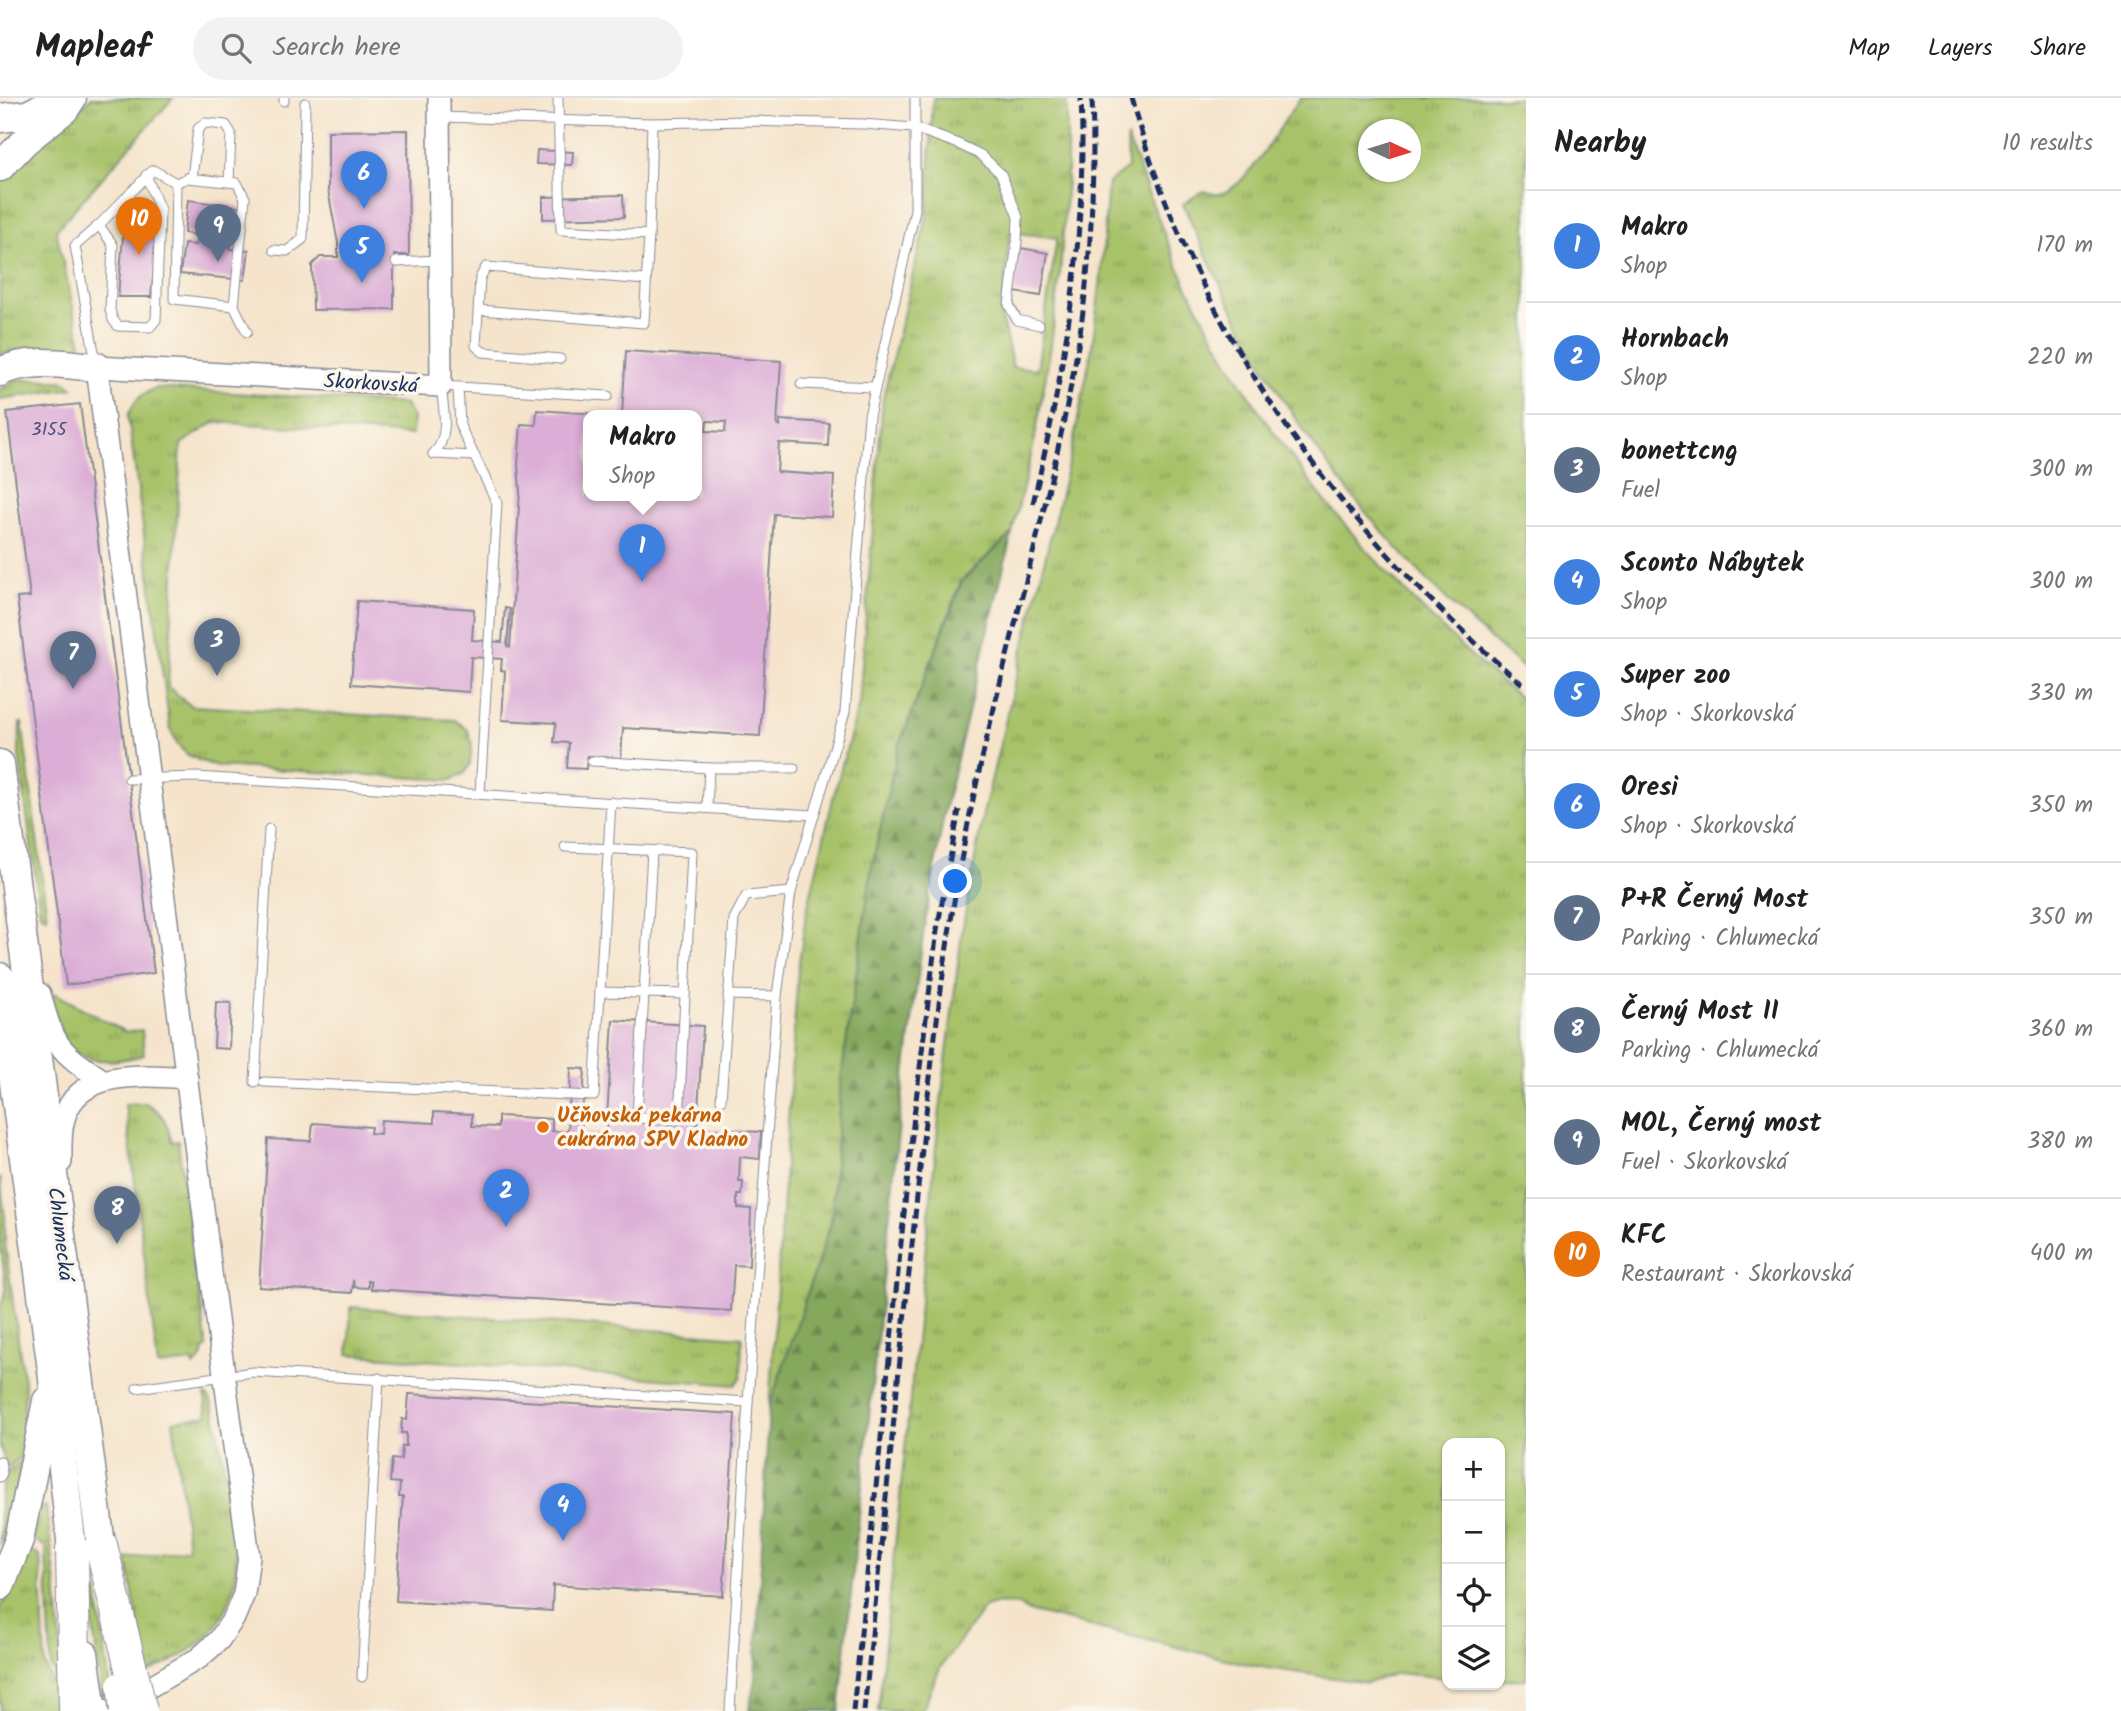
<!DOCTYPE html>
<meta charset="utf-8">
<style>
body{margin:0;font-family:Kalam,sans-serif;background:#f2f2f2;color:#202124}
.controls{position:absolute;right:21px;bottom:21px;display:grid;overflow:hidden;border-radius:14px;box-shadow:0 2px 5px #0004}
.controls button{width:63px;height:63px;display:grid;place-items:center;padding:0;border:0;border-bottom:2px solid #e0e0e0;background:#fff;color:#202124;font:35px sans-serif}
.compass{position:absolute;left:1358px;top:21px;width:63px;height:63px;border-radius:50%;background:#fff;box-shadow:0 2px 5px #0004;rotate:94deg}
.you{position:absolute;left:956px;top:784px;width:24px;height:24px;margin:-18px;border:5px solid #fff;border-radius:50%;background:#1a73e8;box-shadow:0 0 0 10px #1a73e833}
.badge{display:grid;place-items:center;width:46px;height:46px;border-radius:50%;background:#0f766e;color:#fff;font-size:23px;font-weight:700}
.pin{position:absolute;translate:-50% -58px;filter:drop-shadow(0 2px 4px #0008)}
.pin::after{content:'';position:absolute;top:37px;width:24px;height:21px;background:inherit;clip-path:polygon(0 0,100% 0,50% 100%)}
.popup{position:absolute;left:583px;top:312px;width:119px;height:91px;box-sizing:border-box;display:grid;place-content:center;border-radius:14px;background:#fff;filter:drop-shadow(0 2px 5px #0005);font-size:23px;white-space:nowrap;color:#757577}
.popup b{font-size:26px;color:#202124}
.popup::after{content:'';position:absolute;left:50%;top:100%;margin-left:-14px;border:14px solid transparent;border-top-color:#fff}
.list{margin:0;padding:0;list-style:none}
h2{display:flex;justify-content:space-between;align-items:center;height:91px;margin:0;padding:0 28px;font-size:30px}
h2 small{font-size:23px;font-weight:400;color:#757577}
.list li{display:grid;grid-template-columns:46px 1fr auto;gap:21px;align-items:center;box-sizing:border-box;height:112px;padding:0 28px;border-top:2px solid #e0e0e0}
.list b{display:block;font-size:26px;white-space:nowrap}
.list p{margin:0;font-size:23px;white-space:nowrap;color:#757577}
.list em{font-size:23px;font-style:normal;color:#757577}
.icon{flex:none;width:38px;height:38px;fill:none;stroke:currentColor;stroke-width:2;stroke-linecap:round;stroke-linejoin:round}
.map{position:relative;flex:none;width:1526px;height:1613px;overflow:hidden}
header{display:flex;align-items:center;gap:42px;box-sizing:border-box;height:98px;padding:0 35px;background:#fff;border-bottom:2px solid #e0e0e0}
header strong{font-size:33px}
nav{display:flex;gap:38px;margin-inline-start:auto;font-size:24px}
.search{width:490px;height:63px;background:#f2f2f2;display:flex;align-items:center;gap:18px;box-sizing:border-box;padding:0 24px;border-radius:38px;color:#757577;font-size:26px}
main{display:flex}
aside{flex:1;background:#fff}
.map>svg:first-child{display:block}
.grass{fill:url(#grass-tufts);stroke:#617864;stroke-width:2;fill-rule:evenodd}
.forest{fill:url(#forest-firs);stroke:#506c5e;stroke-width:2}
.building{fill:#dcadd7;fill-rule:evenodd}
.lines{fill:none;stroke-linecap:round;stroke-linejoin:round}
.service-casing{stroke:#888a94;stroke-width:11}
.tertiary-casing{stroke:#888a94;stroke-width:24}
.secondary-casing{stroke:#888a94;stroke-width:27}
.primary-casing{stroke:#888a94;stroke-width:31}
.motorway-casing{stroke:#888a94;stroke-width:34}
.service{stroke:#fff;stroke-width:9}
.tertiary{stroke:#fff;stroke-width:21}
.secondary{stroke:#fff;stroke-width:24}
.primary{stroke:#fff;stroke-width:28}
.motorway{stroke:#fff;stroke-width:32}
.rail{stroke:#1b2f5e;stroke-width:5;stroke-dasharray:10 5;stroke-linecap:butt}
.secondary-bridge-casing{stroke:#888a94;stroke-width:27;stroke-linecap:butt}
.motorway-bridge-casing{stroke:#888a94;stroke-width:34;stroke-linecap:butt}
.secondary-bridge{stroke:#fff;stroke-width:24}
.motorway-bridge{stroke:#fff;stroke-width:32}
.food-dot{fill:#e8710a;stroke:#fbf7ec;stroke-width:2.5}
.labels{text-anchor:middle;stroke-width:7;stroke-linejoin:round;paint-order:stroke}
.number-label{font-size:18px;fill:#4b4e7c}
.street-label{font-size:21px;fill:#1b2f5e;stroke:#fbf7ec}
.food-label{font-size:21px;font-weight:bold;fill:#c56008;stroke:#fbf7ec;text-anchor:start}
</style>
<header>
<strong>Mapleaf</strong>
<div class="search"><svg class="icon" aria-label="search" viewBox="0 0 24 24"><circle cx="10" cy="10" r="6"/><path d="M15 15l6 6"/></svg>Search here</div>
<nav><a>Map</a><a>Layers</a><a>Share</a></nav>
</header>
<main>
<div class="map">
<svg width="1526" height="1613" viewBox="0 0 1526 1613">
<defs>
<pattern id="grass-tufts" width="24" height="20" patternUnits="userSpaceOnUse" patternTransform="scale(1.75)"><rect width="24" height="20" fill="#a7c269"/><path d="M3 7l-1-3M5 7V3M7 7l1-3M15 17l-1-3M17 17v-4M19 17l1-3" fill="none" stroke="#879e5a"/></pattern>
<pattern id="forest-firs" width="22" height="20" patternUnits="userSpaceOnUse" patternTransform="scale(1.75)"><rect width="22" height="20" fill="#85a85d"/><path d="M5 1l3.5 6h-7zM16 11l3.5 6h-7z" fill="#6c8950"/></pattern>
</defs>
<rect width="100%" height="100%" fill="#fbf7ec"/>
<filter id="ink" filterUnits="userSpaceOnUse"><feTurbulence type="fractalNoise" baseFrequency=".0143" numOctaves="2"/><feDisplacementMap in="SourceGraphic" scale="14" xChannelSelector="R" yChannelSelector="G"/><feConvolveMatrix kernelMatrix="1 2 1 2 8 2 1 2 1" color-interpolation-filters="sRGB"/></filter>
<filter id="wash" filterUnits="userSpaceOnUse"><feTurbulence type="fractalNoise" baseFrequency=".00686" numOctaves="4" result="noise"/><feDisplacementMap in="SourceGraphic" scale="28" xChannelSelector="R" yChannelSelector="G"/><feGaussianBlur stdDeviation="1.57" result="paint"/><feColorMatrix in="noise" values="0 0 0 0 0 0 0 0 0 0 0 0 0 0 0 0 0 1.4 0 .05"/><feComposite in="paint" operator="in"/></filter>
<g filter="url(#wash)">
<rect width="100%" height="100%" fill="#f5e4cb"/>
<g class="grass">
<path d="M 91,0 L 173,0 L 56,132 L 81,245 L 78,251 L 72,254 L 31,251 L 19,251 L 0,257 L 0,81 Z"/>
<path d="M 933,0 L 1067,0 L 1067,82 L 1060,175 L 1051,247 L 1035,340 L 1012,435 L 961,483 L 898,651 L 872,768 L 841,981 L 831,1125 L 769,1310 L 798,871 L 806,817 L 834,696 L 859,606 L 883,300 L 927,118 ZM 1010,134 L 1057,140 L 1037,271 L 1013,269 L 1001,219 Z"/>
<path d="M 1301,0 L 1526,0 L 1526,572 C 1434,496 1349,406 1285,304 C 1245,241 1213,174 1183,106 L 1203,93 C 1207,94 1215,97 1219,96 C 1249,90 1281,23 1301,0 ZM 1368,32 L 1410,32 L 1410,74 L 1368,74 Z"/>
<path d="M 1127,39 C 1147,91 1165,143 1189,192 C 1270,353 1388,491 1526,605 L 1526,1581 L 1500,1582 L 1500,1345 L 1447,1345 L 1447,1580 L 1397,1575 L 1367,1585 L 1255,1568 L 1028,1513 L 1018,1507 L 998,1505 L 985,1509 L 940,1570 L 922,1613 L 878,1613 L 939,1020 L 962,834 L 983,716 L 1073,346 L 1092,250 L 1101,179 L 1108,85 L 1128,70 Z"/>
<path d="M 34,281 L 66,284 L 73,290 L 0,301 L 0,291 L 16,282 Z"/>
<path d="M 156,290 L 405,306 L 413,320 L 412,337 L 215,324 L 181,346 L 168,589 L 191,608 L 455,622 L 468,632 L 472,646 L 470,666 L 465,675 L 451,682 L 217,668 C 191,661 179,656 170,630 L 128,318 C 134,302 140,297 156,290 Z"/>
<path d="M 20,625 L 22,625 L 47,819 L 40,815 L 19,656 Z"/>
<path d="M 56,896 L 125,934 L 142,932 L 144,957 C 120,964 76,969 63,940 C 57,927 54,911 50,897 Z"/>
<path d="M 145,1005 C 165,1016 166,1023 172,1044 L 178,1043 L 207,1250 L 204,1251 L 203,1258 L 194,1269 L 193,1264 L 158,1268 L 125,1006 Z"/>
<path d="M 0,1078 L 5,1121 L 5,1145 L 25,1292 L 22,1358 L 7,1370 L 0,1348 L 0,1210 L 6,1192 L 0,1140 Z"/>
<path d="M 351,1209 L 742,1239 L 741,1279 L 735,1287 L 348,1256 Z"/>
<path d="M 205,1296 L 210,1301 L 215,1316 C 220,1343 224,1370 229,1396 C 237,1448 248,1497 206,1539 C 189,1556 168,1565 147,1576 L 127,1461 L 188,1450 L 173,1323 L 207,1318 Z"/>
<path d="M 22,1363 L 17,1394 L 0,1447 L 0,1397 L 7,1375 Z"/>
<path d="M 82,1398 L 85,1402 L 110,1593 L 102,1598 L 77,1404 L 79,1399 Z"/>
<path d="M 41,1409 L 46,1409 L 56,1487 L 65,1597 L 51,1569 L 46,1449 L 33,1441 Z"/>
<path d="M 29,1451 L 40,1458 L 45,1568 L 57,1595 L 57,1613 L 0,1613 L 0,1509 L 13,1490 Z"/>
</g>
<path class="forest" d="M 1012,435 L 945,710 L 924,830 L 900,1016 L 839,1613 L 749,1613 L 755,1581 L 769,1310 L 831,1125 L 841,981 L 872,768 L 898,651 L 962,483 Z"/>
<g id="blocks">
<g class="building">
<path d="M 408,32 L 409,157 L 394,157 L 394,211 L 313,212 L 312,167 L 320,159 L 338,159 L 338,145 L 328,92 L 328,33 Z"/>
<path d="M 537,52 L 573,54 L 572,67 L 536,66 Z"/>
<path d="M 623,97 L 624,119 L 543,121 L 543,99 Z"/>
<path d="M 188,102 L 239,109 L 236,140 L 231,140 L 230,151 L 249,152 L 245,182 L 180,176 L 184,146 L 196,147 L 197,137 L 184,135 Z"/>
<path d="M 123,138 L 157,140 L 151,199 L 118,199 Z"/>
<path d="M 1021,150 L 1048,155 L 1041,198 L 1014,194 Z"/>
<path d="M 626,253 L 781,263 L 777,327 L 780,328 L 780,322 L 829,325 L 828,348 L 779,345 L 777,374 L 834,378 L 832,419 L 774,416 L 760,638 L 623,630 L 621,660 L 587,658 L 586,671 L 567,670 L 569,645 L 554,644 L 556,625 L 502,622 L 505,573 L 501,572 L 502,561 L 471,559 L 469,594 L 351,586 L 357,503 L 474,511 L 472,542 L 502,544 L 505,510 L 510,511 L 507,548 L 510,549 L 520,393 L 518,367 L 521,326 L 536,327 L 537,312 L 598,316 L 598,318 L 588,318 L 588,398 L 696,398 L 696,318 L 622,318 ZM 707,323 L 726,324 L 725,334 L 706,333 Z"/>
<path d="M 80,306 L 154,875 L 66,887 L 17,500 L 30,499 L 7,314 Z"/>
<path d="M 216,904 L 231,905 L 229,951 L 214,950 Z"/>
<path d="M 613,922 L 703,928 L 697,1030 L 761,1034 L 760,1061 L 740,1059 L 739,1084 L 743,1084 L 742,1097 L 738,1097 L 738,1110 L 751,1111 L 749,1168 L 734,1167 L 731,1213 L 371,1191 L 371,1184 L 368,1183 L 368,1190 L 354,1189 L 353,1182 L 352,1195 L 259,1189 L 268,1041 L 311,1043 L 313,1025 L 371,1029 L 370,1035 L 380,1036 L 381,1022 L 434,1025 L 434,1014 L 472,1016 L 472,1028 L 498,1029 L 498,1018 L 552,1021 L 552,1033 L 568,1034 L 571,970 L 585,971 L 581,1035 L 606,1036 Z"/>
<path d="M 409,1296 L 735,1316 L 723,1498 L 553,1487 L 552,1513 L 396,1503 L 403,1399 L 399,1399 L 400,1385 L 390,1384 L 392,1361 L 401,1362 L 402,1348 L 406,1348 L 406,1335 L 401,1335 L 402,1321 L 407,1322 Z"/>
</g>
</g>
</g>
<g filter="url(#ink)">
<use href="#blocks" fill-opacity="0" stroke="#888a94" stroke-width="2"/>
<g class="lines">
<defs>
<g id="service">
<path d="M 558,0 L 561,132 L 649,137"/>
<path d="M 284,3 L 284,0"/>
<path d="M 439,19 L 652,25 L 749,23 L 863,26 L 914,30 L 956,45 L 981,57 L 1001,76 L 1018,119 L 1017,144 L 1009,207 L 1017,222 L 1039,227"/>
<path d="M 192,80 L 198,31 L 205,25 L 226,27 L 231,35 L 229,84"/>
<path d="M 176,85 L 187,80 L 237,85 L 245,100 L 234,208"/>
<path d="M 99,127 L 113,147 L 110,212 L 113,222 L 118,228 L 150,229 L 156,222 L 160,112 L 146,77"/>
<path d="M 274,152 L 287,153 L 303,141 L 305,5"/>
<path d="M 396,164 L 440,162"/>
<path d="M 479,212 L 644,225 L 649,137 L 652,25"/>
<path d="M 560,261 L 483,254 L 476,248 L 480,180 L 486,169 L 646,182"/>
<path d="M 96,265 L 75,148 L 99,127 L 153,72 L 176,85 L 174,201 L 234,208 L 247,234"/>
<path d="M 801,286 L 875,289"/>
<path d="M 458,289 L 460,328 L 497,405 L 480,696"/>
<path d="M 433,356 C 451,340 443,309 441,288 L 608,298"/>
<path d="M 433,356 L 475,358"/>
<path d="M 592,663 L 709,670 L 794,670"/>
<path d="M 129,681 L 196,679 L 813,717"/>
<path d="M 707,710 L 709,670"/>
<path d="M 565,749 L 692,754 L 679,1022 L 637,1020 L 652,753"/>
<path d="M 600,894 L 685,896"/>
<path d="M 728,897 L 777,898"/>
<path d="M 255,984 L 269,731"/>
<path d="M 264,984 L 594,998 L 611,704"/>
<path d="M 721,1002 L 734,821 L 746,798 L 791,794"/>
<path d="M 137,1290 L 253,1274 L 748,1304"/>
<path d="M 0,1363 L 2,1375 L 0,1379"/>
<path d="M 362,1579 L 379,1280"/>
<path d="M 730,1613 L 748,1304 L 777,898 L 791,794 L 845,614 L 869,318 L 915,112 L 915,0"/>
</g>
<g id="tertiary">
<path d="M 40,896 C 53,946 58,953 101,981"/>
<path d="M 61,1064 C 61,1050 60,1034 64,1021 C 77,970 146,977 187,980"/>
<path d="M 108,1613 L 199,1560 L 219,1542 L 234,1520 L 244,1496 L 249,1458 L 221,1253 L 97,269 L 441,288 L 439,0"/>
</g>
<path id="secondary" d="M 86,1555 L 94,1613"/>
<g id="primary">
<path d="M 0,20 L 27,17 L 58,2"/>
<path d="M 0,69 L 25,43 L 65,11 L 72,0"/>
<path d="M 0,274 C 29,259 66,267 97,269"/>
<path d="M 0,666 L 101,1447"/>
<path d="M 0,879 L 52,1272 L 72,1451"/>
<path d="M 0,1488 L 19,1442 L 47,1303"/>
</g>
<g id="motorway">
<path d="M 101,1447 L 133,1579"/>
<path d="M 72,1451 L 75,1613"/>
</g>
</defs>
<use href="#service" class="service-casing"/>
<use href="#tertiary" class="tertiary-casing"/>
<use href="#secondary" class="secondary-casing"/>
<use href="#primary" class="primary-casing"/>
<use href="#motorway" class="motorway-casing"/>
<use href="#service" class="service"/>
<use href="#tertiary" class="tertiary"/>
<use href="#secondary" class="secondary"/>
<use href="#primary" class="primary"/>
<use href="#motorway" class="motorway"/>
<g class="rail">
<path d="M 1131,0 C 1196,233 1341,435 1526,589"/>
<path d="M 1033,405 C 1065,273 1087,136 1081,0"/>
<path d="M 853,1613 L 914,1018 L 937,832 L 959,712"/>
<path d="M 864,1613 C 880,1461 895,1308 911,1156 C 925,1023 938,889 962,757 C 993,588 1048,423 1077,254 C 1091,170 1095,84 1092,0"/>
</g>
<defs>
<path id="secondary-bridge" d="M 119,1587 L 122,1613"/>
<path id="motorway-bridge" d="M 133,1579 L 141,1613"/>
</defs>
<use href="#secondary-bridge" class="secondary-bridge-casing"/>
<use href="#motorway-bridge" class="motorway-bridge-casing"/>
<use href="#secondary-bridge" class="secondary-bridge"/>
<use href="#motorway-bridge" class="motorway-bridge"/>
</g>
</g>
<circle class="food-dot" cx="543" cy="1029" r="7"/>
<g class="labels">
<g class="number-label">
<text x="49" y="337">3155</text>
</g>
<g class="street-label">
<text transform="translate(371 285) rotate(3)" y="7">Skorkovská</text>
<text transform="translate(61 1136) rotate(83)" y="7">Chlumecká</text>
</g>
<g class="food-label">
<text x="557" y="1024">Učňovská pekárna<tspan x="557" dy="24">cukrárna SPV Kladno</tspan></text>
</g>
</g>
</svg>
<div class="controls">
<button>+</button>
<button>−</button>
<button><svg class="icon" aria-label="locate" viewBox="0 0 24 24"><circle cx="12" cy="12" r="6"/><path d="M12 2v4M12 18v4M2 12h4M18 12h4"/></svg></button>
<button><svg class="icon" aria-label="layers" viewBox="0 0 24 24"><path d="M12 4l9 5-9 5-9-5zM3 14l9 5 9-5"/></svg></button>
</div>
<svg class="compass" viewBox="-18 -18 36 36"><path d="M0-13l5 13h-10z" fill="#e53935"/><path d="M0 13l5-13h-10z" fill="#757577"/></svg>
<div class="you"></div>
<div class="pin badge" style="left:642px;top:484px;background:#3f7fe0">1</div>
<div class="popup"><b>Makro</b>Shop</div>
<div class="pin badge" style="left:506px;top:1129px;background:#3f7fe0">2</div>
<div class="pin badge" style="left:217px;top:578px;background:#5c6f8a">3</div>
<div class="pin badge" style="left:563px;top:1443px;background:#3f7fe0">4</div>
<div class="pin badge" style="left:362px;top:185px;background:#3f7fe0">5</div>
<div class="pin badge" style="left:364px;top:111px;background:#3f7fe0">6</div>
<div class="pin badge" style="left:73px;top:591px;background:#5c6f8a">7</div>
<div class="pin badge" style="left:117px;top:1146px;background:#5c6f8a">8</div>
<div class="pin badge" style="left:218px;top:164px;background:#5c6f8a">9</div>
<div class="pin badge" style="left:139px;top:157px;background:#e8710a">10</div>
</div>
<aside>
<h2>Nearby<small>10 results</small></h2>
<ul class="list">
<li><span class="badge" style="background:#3f7fe0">1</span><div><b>Makro</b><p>Shop</p></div><em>170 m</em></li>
<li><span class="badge" style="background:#3f7fe0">2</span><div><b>Hornbach</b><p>Shop</p></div><em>220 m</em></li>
<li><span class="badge" style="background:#5c6f8a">3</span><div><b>bonettcng</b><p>Fuel</p></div><em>300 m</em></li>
<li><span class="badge" style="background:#3f7fe0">4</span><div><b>Sconto Nábytek</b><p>Shop</p></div><em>300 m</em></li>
<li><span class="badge" style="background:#3f7fe0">5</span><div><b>Super zoo</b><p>Shop · Skorkovská</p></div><em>330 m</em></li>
<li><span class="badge" style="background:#3f7fe0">6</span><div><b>Oresi</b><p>Shop · Skorkovská</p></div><em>350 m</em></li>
<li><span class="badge" style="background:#5c6f8a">7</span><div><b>P+R Černý Most</b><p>Parking · Chlumecká</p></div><em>350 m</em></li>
<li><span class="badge" style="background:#5c6f8a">8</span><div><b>Černý Most II</b><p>Parking · Chlumecká</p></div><em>360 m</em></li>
<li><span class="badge" style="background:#5c6f8a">9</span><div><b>MOL, Černý most</b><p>Fuel · Skorkovská</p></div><em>380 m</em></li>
<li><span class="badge" style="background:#e8710a">10</span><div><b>KFC</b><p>Restaurant · Skorkovská</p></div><em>400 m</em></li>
</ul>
</aside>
</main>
